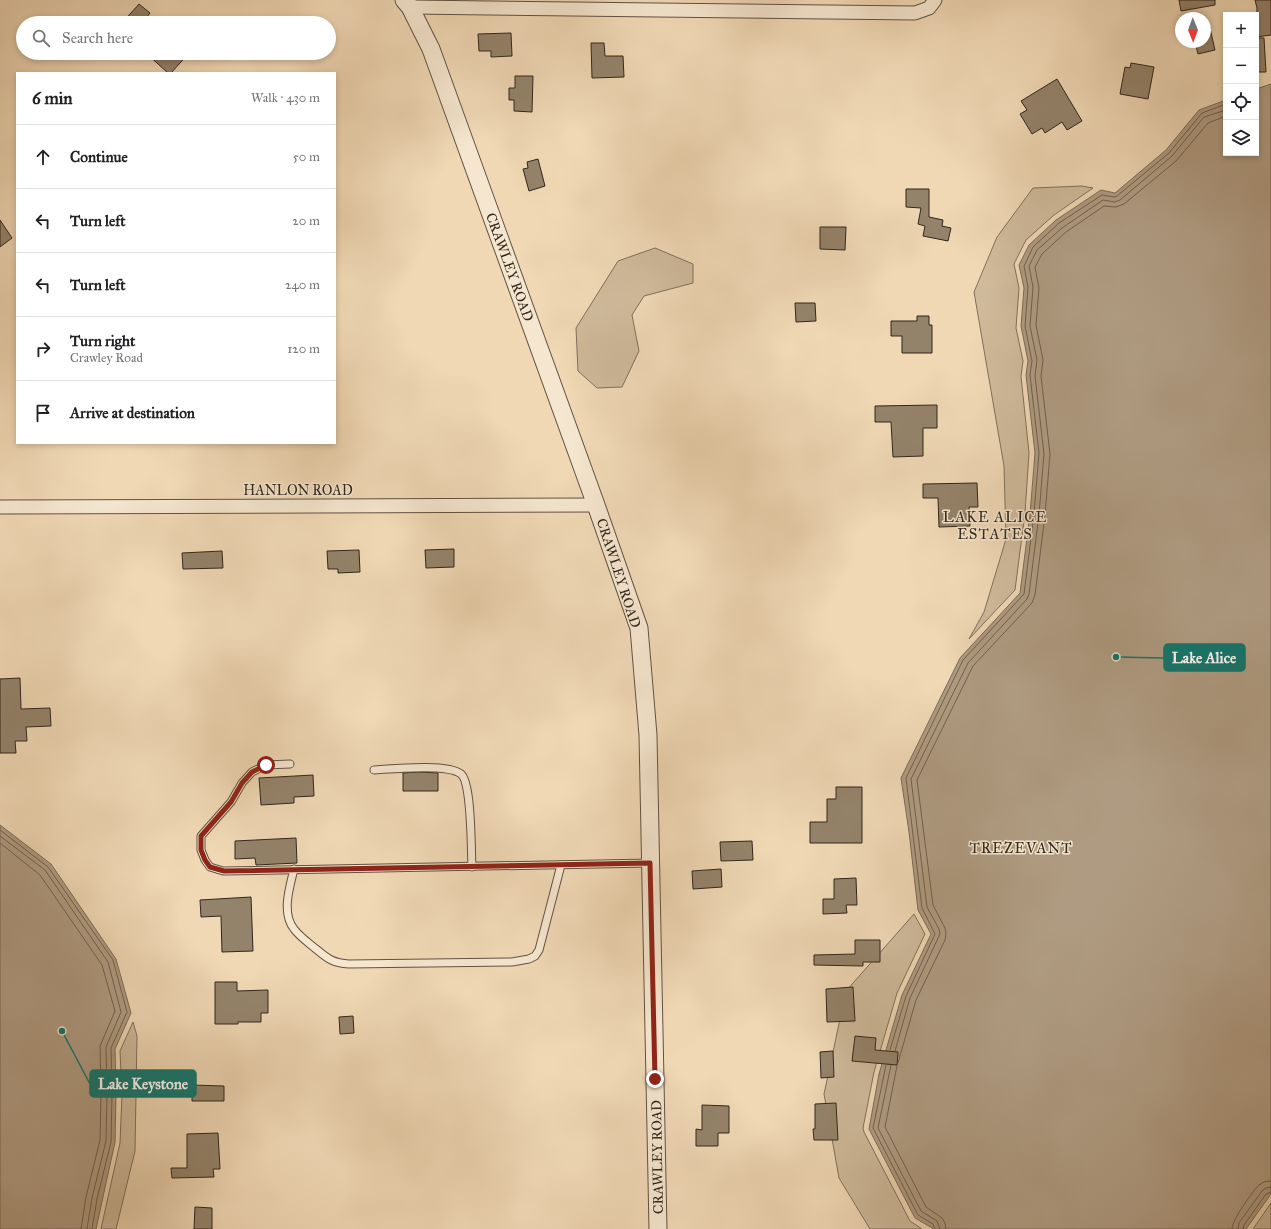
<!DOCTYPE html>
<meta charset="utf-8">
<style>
body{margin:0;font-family:"IM FELL Great Primer",serif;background:#f6f6f6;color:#202124}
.controls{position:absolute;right:12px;top:12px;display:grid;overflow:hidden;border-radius:0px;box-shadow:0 2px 6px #0003}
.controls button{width:36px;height:36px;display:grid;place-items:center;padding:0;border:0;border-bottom:1px solid #e0e0e0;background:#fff;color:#202124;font:20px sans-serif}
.compass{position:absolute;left:1175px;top:12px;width:36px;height:36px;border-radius:50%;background:#fff;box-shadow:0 2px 6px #0003;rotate:179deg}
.stop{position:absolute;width:12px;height:12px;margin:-9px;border:3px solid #8f2418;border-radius:50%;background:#fff}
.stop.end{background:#8f2418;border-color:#fff;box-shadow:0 1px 4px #0008}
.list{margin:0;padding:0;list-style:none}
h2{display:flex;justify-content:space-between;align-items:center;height:52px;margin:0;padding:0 16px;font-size:17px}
h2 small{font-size:13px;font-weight:400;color:#757577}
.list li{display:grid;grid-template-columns:26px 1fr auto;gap:12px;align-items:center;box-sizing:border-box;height:64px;padding:0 16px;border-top:1px solid #e0e0e0}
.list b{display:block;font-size:15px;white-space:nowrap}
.list p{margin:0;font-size:13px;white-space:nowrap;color:#757577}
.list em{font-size:13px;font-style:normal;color:#757577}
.icon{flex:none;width:22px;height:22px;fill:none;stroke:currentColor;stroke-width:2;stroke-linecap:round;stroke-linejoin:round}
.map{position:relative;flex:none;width:1271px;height:1229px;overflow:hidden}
.search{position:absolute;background:#fff;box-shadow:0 2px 6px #0003;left:16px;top:16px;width:320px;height:44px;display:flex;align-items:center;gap:10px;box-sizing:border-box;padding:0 14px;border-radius:22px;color:#757577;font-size:15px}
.panel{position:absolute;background:#fff;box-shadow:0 2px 6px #0003;left:16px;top:72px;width:320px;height:372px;border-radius:0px}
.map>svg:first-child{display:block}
.green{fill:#cfba9b;stroke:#80705b}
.water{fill:#af9b81;stroke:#7c6c58}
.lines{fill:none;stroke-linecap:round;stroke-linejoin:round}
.shore{stroke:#70604e;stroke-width:1}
.building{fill:#94836b;stroke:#30261b}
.service-casing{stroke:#605242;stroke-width:9}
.minor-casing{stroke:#605242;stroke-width:15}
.tertiary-casing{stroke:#605242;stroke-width:19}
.service{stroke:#f5e6cf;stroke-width:7}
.minor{stroke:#f5e6cf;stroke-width:13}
.tertiary{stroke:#f5e6cf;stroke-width:17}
.route{stroke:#8f2418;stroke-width:5}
.labels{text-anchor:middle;stroke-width:3;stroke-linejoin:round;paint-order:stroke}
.street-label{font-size:14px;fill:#30261b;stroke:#f5e6cf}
.neighbourhood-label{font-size:15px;letter-spacing:1px;fill:#30261b;stroke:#f5e6cf}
.leader{fill:none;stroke:#0f766e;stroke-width:1.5}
.callout-dot{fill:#0f766e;stroke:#f5e6cf;stroke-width:1.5}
.callout{fill:#0f766e;stroke:#0f766e;stroke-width:1.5}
.callout-label{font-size:15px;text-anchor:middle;font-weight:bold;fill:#fff}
</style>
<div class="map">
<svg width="1271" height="1229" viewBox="0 0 1271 1229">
<rect width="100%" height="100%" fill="#f0d8b5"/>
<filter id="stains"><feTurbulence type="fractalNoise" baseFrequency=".005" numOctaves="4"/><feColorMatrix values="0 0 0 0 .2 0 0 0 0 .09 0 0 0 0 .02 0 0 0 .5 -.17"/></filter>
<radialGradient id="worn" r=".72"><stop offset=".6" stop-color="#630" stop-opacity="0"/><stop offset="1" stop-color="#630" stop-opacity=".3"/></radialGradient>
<g class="green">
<path d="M 1082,186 L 1093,188 L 1054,215 L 1026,240 L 1014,264 L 1019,288 L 1016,328 L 1023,361 L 1021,376 L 1029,453 L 1025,513 L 1015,590 L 969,639 L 984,612 L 1006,539 L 1004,466 L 974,292 L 997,237 L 1033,188 Z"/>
<path d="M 655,248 L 693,264 L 693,283 L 644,296 L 632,315 L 639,351 L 622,387 L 597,388 L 578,371 L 576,328 L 618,261 Z"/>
<path d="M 914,914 L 925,934 L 897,993 L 874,1072 L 863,1128 L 864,1132 L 910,1221 L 922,1229 L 870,1229 L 839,1178 L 824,1094 L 846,991 Z"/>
<path d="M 133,1022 L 137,1036 L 135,1151 L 116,1229 L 101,1229 L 120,1143 L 122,1095 L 120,1051 Z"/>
<path d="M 1271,1203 L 1271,1229 L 1253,1229 Z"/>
</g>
<g class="water">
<path d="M 1271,84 L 1271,1194 L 1246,1229 L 934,1229 L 915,1218 L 869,1129 L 879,1074 L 902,995 L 931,934 L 918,910 L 909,832 L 901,778 L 960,658 L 1020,593 L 1030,514 L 1035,453 L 1026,375 L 1028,361 L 1021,326 L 1024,288 L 1019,265 L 1029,245 L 1056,220 L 1101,190 L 1115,193 L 1166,150 L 1199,110 L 1226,100 L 1226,153 L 1256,153 L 1256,89 Z"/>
<path d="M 0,825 L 51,864 L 116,959 L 131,1013 L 115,1049 L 116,1094 L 115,1142 L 96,1229 L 0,1229 Z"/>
</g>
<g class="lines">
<g class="shore">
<path d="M 0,830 L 48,867 L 113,960 L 127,1012 L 111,1048 L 112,1094 L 111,1142 L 97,1199 L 92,1229"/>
<path d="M 0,836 L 45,870 L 108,962 L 121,1012 L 106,1047 L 107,1094 L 106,1141 L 92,1198 L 87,1229"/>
<path d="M 0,843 L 40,875 L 102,965 L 115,1011 L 100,1046 L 101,1094 L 100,1140 L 86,1197 L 81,1229"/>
<path d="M 890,1050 L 906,996 L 935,934 L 922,908 L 906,778 L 963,660 L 1024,594 L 1034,514 L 1039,453 L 1030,375 L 1032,361 L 1025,326 L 1028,287 L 1024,266 L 1033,247 L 1059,223 L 1102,195 L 1114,197 L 1117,196 L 1169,153 L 1202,113 L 1226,104"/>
<path d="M 895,1051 L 910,998 L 940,934 L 939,929 L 927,907 L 911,779 L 968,663 L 1027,599 L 1029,594 L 1039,515 L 1044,454 L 1035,376 L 1037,360 L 1030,326 L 1033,287 L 1029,266 L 1037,250 L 1062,228 L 1103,200 L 1115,202 L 1120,200 L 1172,156 L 1204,117 L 1226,110"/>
<path d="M 898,1063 L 916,1000 L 945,940 L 946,934 L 945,928 L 933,905 L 917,780 L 973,666 L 1032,603 L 1035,595 L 1045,515 L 1050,454 L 1041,376 L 1043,360 L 1036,325 L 1039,288 L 1035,267 L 1042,254 L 1066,232 L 1104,206 L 1116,207 L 1124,204 L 1176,161 L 1208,123 L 1226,116"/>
<path d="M 886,1065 L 873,1128 L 918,1215 L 933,1224 L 935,1229"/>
<path d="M 891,1065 L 878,1128 L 921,1211 L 937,1221 L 940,1229"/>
<path d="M 897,1066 L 885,1127 L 926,1207 L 942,1218 L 945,1223 L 946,1229"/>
<path d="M 1232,1229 C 1232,1220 1252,1192 1259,1185 C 1263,1182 1266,1181 1271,1181"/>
<path d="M 1238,1229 L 1239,1223 L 1262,1191 L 1266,1188 L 1271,1187"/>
<path d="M 1243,1229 L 1244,1225 L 1266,1194 L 1271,1192"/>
</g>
</g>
<g class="building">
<path d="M 1179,0 L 1215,0 L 1215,5 L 1181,11 Z"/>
<path d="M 1255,0 L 1271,0 L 1271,35 L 1256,37 L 1257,8 Z"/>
<path d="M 139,4 L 150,13 L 142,23 L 122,23 Z"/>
<path d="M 1205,24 L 1209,24 L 1215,50 L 1198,54 L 1195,42 L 1205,42 Z"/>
<path d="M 511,33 L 512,56 L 491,57 L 491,51 L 479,51 L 478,34 Z"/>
<path d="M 1256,38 L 1264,38 L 1266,72 L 1256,72 Z"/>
<path d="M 591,43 L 604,43 L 605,56 L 623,56 L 624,77 L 592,78 Z"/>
<path d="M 146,53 L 189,53 L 171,73 L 168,73 Z"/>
<path d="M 1131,63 L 1154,67 L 1148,99 L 1120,94 L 1125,67 L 1130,68 Z"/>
<path d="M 515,76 L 533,76 L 532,112 L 514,111 L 514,100 L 509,100 L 509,88 L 515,88 Z"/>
<path d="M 1057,79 L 1082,121 L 1067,130 L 1062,122 L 1045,133 L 1042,128 L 1032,134 L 1020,114 L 1027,110 L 1021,101 Z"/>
<path d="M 538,159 L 545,186 L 529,191 L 523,169 L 528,168 L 527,162 Z"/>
<path d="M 906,189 L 929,189 L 929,217 L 943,220 L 942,226 L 951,228 L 948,241 L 923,236 L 925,226 L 918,224 L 921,208 L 906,207 Z"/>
<path d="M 0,220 L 12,238 L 0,247 Z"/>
<path d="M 820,227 L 846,227 L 845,250 L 820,249 Z"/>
<path d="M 795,303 L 815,303 L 816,321 L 796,322 Z"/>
<path d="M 917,316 L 929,316 L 929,325 L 932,325 L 932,353 L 902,353 L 902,336 L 891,336 L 891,321 L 917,321 Z"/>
<path d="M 937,405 L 937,428 L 923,428 L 923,456 L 893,457 L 891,422 L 875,422 L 875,406 Z"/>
<path d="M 977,483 L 978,507 L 969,507 L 970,526 L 939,527 L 938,498 L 923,498 L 923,484 Z"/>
<path d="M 454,549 L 454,567 L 426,568 L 425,550 Z"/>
<path d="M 359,550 L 360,572 L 338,573 L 338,569 L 328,569 L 327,551 Z"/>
<path d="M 222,551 L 223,568 L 183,569 L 182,553 Z"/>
<path d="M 20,678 L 21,709 L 50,708 L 51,726 L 26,727 L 27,741 L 15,741 L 16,753 L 0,753 L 0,679 Z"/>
<path d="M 419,772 L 438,773 L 438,791 L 403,791 L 403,773 Z"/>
<path d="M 313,775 L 314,796 L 294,797 L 294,803 L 261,805 L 259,778 Z"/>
<path d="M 836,787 L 862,787 L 862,843 L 810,843 L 810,822 L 827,822 L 827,799 L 836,799 Z"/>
<path d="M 296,838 L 297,863 L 256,865 L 255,858 L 235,859 L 235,841 Z"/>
<path d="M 752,841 L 753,860 L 721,861 L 720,842 Z"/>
<path d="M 721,869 L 722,887 L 693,889 L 692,871 Z"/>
<path d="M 856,878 L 857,905 L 846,905 L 847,913 L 823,914 L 823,899 L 834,899 L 834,879 Z"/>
<path d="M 251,897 L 253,951 L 222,952 L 221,916 L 201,917 L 200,900 Z"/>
<path d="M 855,940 L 880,940 L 880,962 L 863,962 L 863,966 L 814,965 L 814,955 L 855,954 Z"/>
<path d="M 215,982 L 237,982 L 237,991 L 268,990 L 268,1013 L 261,1013 L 261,1022 L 238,1022 L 238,1024 L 215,1024 Z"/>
<path d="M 853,987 L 855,1021 L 827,1022 L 826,989 Z"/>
<path d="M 353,1016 L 354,1033 L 340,1034 L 339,1017 Z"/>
<path d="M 855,1036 L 876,1038 L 875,1050 L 898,1052 L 897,1065 L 852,1061 Z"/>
<path d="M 833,1051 L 834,1077 L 821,1078 L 820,1052 Z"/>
<path d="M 192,1085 L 224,1086 L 224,1101 L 192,1101 Z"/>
<path d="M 836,1103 L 838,1140 L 814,1140 L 813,1129 L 815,1129 L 815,1104 Z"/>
<path d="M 702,1105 L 729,1106 L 729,1133 L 718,1133 L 718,1146 L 696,1146 L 696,1129 L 702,1130 Z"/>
<path d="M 218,1133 L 220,1169 L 213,1169 L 214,1177 L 172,1178 L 171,1168 L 187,1168 L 187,1134 Z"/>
<path d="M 195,1207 L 212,1208 L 212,1229 L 194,1229 Z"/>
</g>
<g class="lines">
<defs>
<g id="service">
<path d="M 290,764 L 266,765 L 252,772 L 242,783 L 231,802 L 201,836 L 201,850 L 205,860 L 210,867 L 223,871 L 650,863"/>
<path d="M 374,770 C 392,769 448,763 461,774 C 472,783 471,851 472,867"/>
<path d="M 294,869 C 290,886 281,913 294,929 C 300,937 309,943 316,949 C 328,959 333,963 349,964 L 512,962 L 529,959 L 535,956 L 539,950 L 561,865"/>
</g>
<g id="minor">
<path d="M 410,7 L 915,13 L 929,8 L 935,0"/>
<path d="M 0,507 L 596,505"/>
</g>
<path id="tertiary" d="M 404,0 L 410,7 L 431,49 L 596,505 L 639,628 L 648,735 L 658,1229"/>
</defs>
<use href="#service" class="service-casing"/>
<use href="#minor" class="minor-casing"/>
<use href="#tertiary" class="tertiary-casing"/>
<use href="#service" class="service"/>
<use href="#minor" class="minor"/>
<use href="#tertiary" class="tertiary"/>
</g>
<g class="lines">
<path class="route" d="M 266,765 L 252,772 L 242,783 L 231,802 L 201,836 L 201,850 L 205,860 L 210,867 L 224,871 L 650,863 L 655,1079"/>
</g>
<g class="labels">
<g class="street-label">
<text transform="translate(510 267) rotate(70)" y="5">CRAWLEY ROAD</text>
<text x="298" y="495">HANLON ROAD</text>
<text transform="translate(619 573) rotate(72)" y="5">CRAWLEY ROAD</text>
<text transform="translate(657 1157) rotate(-91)" y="5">CRAWLEY ROAD</text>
</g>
<g class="neighbourhood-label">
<text x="995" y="522">LAKE ALICE<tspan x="995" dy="17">ESTATES</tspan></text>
<text x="1021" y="853">TREZEVANT</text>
</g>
</g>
<path class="leader" d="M1116 657L1164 658M62 1031L90 1084"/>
<g class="callout-dot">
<circle cx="1116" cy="657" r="4"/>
<circle cx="62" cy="1031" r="4"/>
</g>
<g class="callout">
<rect x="1164" y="644" width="81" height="27" rx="4"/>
<rect x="90" y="1070" width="106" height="27" rx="4"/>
</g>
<g class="callout-label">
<text x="1204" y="663">Lake Alice</text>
<text x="143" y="1089">Lake Keystone</text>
</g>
<rect width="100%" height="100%" filter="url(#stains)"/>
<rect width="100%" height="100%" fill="url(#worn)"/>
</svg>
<div class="controls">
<button>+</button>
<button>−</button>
<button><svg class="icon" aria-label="locate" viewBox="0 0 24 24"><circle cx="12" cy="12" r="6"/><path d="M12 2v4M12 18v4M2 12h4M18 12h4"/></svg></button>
<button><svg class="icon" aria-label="layers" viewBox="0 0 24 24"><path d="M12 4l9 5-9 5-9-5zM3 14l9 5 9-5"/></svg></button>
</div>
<svg class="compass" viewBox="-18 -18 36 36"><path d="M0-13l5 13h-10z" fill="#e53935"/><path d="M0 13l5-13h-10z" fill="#757577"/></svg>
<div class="stop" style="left:266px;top:765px"></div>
<div class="stop end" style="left:655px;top:1079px"></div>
<div class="search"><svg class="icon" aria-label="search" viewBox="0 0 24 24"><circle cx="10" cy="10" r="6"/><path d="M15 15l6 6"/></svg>Search here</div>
<section class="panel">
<h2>6 min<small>Walk · 430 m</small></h2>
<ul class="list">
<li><svg class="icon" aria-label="ahead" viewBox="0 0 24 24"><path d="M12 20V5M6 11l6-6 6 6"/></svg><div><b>Continue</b></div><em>50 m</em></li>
<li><svg class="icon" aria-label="left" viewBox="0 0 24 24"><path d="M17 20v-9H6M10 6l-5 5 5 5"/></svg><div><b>Turn left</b></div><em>20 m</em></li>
<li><svg class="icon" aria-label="left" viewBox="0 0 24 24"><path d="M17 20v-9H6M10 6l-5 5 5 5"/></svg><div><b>Turn left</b></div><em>240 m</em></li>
<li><svg class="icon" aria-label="right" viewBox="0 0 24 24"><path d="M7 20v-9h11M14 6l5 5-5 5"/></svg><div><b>Turn right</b><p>Crawley Road</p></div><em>120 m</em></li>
<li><svg class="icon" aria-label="arrive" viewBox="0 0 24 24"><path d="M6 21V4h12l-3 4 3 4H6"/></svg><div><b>Arrive at destination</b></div></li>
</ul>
</section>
</div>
